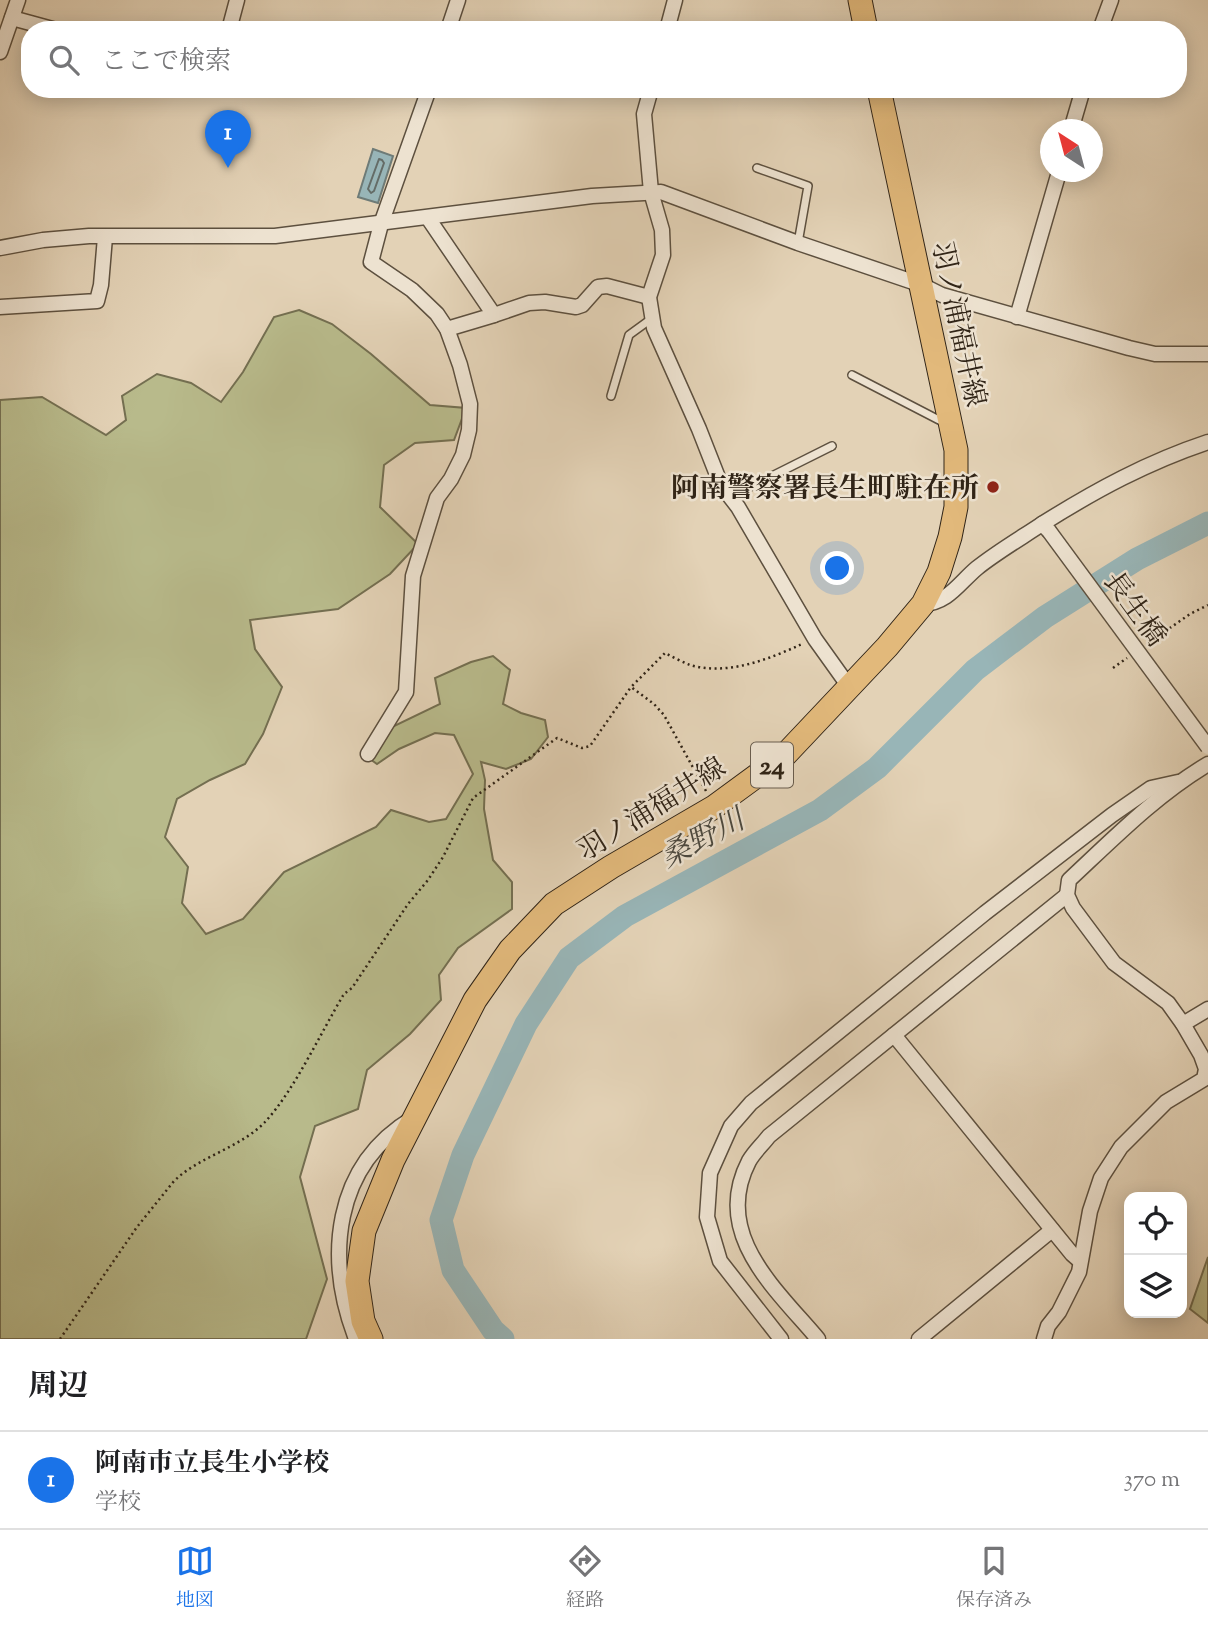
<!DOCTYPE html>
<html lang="ja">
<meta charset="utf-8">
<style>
body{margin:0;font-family:"Sorts Mill Goudy","Noto Serif JP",serif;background:#f2f2f2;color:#202124}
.controls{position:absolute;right:21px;bottom:21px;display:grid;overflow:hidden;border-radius:14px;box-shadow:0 4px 18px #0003}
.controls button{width:63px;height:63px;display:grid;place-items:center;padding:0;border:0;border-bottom:2px solid #e0e0e0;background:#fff;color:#202124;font:35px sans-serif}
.compass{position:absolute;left:1040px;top:119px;width:63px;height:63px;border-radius:50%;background:#fff;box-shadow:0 4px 18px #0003;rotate:324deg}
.you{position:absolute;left:838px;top:569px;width:24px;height:24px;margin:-18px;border:5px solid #fff;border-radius:50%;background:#1a73e8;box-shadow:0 0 0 10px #1a73e833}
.badge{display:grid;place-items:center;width:46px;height:46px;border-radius:50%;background:#1a73e8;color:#fff;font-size:23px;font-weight:700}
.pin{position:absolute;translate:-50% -58px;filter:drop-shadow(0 2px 4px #0008)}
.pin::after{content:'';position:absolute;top:37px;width:24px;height:21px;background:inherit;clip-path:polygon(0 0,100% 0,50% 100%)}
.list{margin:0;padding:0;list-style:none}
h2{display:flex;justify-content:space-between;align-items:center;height:91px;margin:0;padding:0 28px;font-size:30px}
h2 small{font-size:23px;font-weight:400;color:#757577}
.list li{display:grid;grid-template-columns:46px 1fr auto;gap:21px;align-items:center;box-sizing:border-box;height:98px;padding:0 28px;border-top:2px solid #e0e0e0}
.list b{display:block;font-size:26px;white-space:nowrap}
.list p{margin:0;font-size:23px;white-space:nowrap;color:#757577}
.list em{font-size:23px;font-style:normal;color:#757577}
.icon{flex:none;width:38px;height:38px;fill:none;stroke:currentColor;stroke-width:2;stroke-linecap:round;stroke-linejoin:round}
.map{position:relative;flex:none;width:1208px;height:1339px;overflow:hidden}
.search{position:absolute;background:#fff;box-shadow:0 4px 18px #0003;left:21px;right:21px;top:21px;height:77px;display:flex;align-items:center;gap:18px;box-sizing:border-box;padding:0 24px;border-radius:28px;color:#757577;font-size:26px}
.sheet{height:189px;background:#fff}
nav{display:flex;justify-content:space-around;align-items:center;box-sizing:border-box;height:98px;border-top:2px solid #e0e0e0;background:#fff;font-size:19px;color:#757577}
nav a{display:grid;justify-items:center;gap:4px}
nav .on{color:#1a73e8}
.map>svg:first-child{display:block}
.green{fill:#b8ba8b;stroke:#746f51;stroke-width:2}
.water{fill:#98b5b7;stroke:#6e7b77;stroke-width:2}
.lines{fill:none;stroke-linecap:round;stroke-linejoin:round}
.shore{stroke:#646c67;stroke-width:2}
.river{stroke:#98b5b7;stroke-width:23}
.lane-casing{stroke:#5d503f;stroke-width:10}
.street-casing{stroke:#5d503f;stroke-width:17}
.primary-casing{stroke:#302417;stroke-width:25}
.path{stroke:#302417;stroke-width:2.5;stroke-dasharray:2 3.5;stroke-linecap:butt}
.lane{stroke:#ede2d0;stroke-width:7}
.street{stroke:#ede2d0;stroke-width:14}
.primary{stroke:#e2b97b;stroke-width:23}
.street-bridge-casing{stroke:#5d503f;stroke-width:17;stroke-linecap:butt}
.street-bridge{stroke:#ede2d0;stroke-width:14}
.poi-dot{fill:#8f2418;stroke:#ede2d0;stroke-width:2.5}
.labels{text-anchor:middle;stroke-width:5;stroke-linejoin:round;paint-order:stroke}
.shield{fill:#ede2d0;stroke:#695d4e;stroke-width:2}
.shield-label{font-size:26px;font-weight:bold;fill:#302417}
.street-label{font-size:28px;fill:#302417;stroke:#ede2d0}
.poi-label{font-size:28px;font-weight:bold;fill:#302417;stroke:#ede2d0;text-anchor:end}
.water-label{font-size:30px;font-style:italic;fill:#4a483f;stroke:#ede2d0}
</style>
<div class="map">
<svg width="1208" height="1339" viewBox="0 0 1208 1339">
<rect width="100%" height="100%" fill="#e3d2b6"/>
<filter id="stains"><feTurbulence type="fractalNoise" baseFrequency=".00286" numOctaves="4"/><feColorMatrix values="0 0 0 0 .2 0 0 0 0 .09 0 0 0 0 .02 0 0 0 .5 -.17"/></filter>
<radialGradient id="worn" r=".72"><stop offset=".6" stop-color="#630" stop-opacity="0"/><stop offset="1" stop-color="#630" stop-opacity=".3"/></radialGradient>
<g class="green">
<path d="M 299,310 L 332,324 L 371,354 L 430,405 L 466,408 L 454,440 L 415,443 L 384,465 L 380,507 L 418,544 L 390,574 L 338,609 L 250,620 L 255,649 L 282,687 L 263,734 L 245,764 L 210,780 L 177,799 L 165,837 L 188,867 L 182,903 L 206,934 L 243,919 L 284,872 L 376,827 L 391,810 L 429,822 L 446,819 L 473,774 L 454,735 L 435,733 L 399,749 L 377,764 L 370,759 L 392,727 L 440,704 L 435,678 L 471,662 L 493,656 L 510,670 L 503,704 L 521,713 L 545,720 L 548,737 L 531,759 L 506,769 L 481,762 L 485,780 L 484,809 L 493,860 L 512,882 L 512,909 L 458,948 L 439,975 L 441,1000 L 410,1034 L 367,1070 L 358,1109 L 315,1126 L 300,1177 L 327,1279 L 306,1339 L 0,1339 L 0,400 L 42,397 L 106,435 L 126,420 L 122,396 L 157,374 L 191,383 L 221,402 L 243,372 L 274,317 Z"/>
<path d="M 1208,1257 L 1208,1323 L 1190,1309 Z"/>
</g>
<path class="water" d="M 373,149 L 393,156 L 378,203 L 358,197 Z"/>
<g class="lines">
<path class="shore" d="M 379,159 L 382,160 L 384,163 L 374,191 L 371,193 L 368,189 Z"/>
<path class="river" d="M 503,1339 L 493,1330 L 453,1270 L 441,1220 L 463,1155 L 526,1024 L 569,958 L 625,916 L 820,810 L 877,768 L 975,670 L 1045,617 L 1137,559 L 1208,523"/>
<defs>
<g id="lane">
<path d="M 757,168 L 808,186 L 798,243"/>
<path d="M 852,375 L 939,420 L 946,421"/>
<path d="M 611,396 L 629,335 L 651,319"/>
<path d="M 730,497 L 832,446"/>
</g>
<g id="street">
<path d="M 12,18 L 56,30"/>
<path d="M 229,30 L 237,0"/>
<path d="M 448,30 L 458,0"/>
<path d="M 667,30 L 675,0"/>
<path d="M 1100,30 L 1111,0"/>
<path d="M 0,52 L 18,0"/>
<path d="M 651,89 L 644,114 L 651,192 L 662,230 L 663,255 L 649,297 L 654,328 L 699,429 L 721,485 L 738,507 L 815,639 L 850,688"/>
<path d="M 1071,130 L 1083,89"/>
<path d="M 428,218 L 494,315 L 447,329"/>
<path d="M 0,248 L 43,240 L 89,236 L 275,236 L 592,196 L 661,192 L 798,243 L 922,285 L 942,295 L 1129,348 L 1155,354 L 1208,354"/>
<path d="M 0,307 L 97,301 L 101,285 L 105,237"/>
<path d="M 494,315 L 529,303 L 545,302 L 576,307 L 582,305 L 598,287 L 607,286 L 649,297"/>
<path d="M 1017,317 L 1059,172"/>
<path d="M 1042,524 C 1096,490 1148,462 1208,442"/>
<path d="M 923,604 C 948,603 959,583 977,568 C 997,552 1021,538 1042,524 L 1049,531"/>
<path d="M 368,754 L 406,692 L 413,576 L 437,498 L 451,479 L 463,455 L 469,430 L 470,404 L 460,365 L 447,329 L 437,314 L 412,290 L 371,262 L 381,224 L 429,89"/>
<path d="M 1183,1024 L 1208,1009"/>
<path d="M 894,1035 L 1072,1254 L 1080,1261"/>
<path d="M 356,1339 C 325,1258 333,1166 413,1118"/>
<path d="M 781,1339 L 720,1261 L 707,1217 L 710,1173 L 731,1126 L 751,1103 L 985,913 L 1112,815 L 1151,788 L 1178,782"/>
<path d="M 818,1339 C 776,1289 711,1234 749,1161 C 754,1152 763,1144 769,1136 L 1067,895"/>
<path d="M 919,1339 L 1052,1230"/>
<path d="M 1044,1339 L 1048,1326 L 1059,1312 L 1079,1272 L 1090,1211 L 1101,1178 L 1121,1147 L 1166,1102 L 1204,1079 L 1206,1069 L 1201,1055 L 1183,1024 L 1168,1003 L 1114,963 L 1073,908 L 1067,895 L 1069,880 C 1113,839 1156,795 1208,764"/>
</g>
<g id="primary">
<path d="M 860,0 L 866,30"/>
<path d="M 371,1339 L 363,1321 L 357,1281 L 364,1231 L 393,1160 L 475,1000 L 510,950 L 554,904 L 611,867 L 714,807 L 785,755 L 887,647 L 923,604 L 939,572 L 950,537 L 956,507 L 956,450 L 879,89"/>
</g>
</defs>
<use href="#lane" class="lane-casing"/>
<use href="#street" class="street-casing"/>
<use href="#primary" class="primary-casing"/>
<g class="path">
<path d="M 1147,644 L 1190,614 L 1208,605"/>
<path d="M 1113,668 L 1127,658"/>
<path d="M 706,791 L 664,715 L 654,704 L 631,687 L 665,653 C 673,657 682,662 690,665 C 728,676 769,659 802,644"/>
<path d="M 60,1339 L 137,1227 L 174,1181 C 200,1156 240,1148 265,1122 C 294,1091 321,1032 344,994 L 352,988 L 408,904 L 428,880 L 443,857 L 473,798 L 557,738 L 582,748 L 590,746 L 631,687"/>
</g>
<use href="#lane" class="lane"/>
<use href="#street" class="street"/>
<use href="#primary" class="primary"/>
<defs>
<path id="street-bridge" d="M 1049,531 L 1208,747"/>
</defs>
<use href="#street-bridge" class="street-bridge-casing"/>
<use href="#street-bridge" class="street-bridge"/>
</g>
<circle class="poi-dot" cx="993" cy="487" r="7"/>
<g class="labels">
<rect class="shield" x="751" y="742.5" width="42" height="45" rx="5"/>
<g class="shield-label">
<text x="772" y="774">24</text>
</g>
<g class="street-label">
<text transform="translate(960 324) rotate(78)" y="10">羽ノ浦福井線</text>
<text transform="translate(1136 608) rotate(54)" y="10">長生橋</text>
<text transform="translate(651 808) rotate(-32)" y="10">羽ノ浦福井線</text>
</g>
<g class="poi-label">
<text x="979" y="497">阿南警察署長生町駐在所</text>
</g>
<g class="water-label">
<text transform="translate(702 838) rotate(-28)" y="10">桑野川</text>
</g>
</g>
<rect width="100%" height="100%" filter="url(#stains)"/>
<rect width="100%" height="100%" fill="url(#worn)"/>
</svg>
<div class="controls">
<button><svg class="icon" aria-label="locate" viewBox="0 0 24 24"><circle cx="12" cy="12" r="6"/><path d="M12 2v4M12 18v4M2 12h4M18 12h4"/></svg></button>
<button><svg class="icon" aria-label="layers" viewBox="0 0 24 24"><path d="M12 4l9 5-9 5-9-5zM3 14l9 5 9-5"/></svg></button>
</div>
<svg class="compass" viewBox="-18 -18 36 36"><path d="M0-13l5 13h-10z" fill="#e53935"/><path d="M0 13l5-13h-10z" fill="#757577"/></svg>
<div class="you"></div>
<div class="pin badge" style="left:228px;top:168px">1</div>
<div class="search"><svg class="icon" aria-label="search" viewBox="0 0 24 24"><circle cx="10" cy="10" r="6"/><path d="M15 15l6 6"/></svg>ここで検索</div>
</div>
<section class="sheet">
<h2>周辺<small></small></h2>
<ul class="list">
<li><span class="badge">1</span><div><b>阿南市立長生小学校</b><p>学校</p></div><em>370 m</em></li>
</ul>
</section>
<nav>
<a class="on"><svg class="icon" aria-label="map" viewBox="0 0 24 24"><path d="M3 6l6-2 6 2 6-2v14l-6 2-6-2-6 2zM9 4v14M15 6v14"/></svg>地図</a>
<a><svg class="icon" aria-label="directions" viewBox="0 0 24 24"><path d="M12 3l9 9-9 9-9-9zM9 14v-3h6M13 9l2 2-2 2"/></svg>経路</a>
<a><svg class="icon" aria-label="saved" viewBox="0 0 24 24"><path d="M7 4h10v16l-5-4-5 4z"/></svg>保存済み</a>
</nav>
